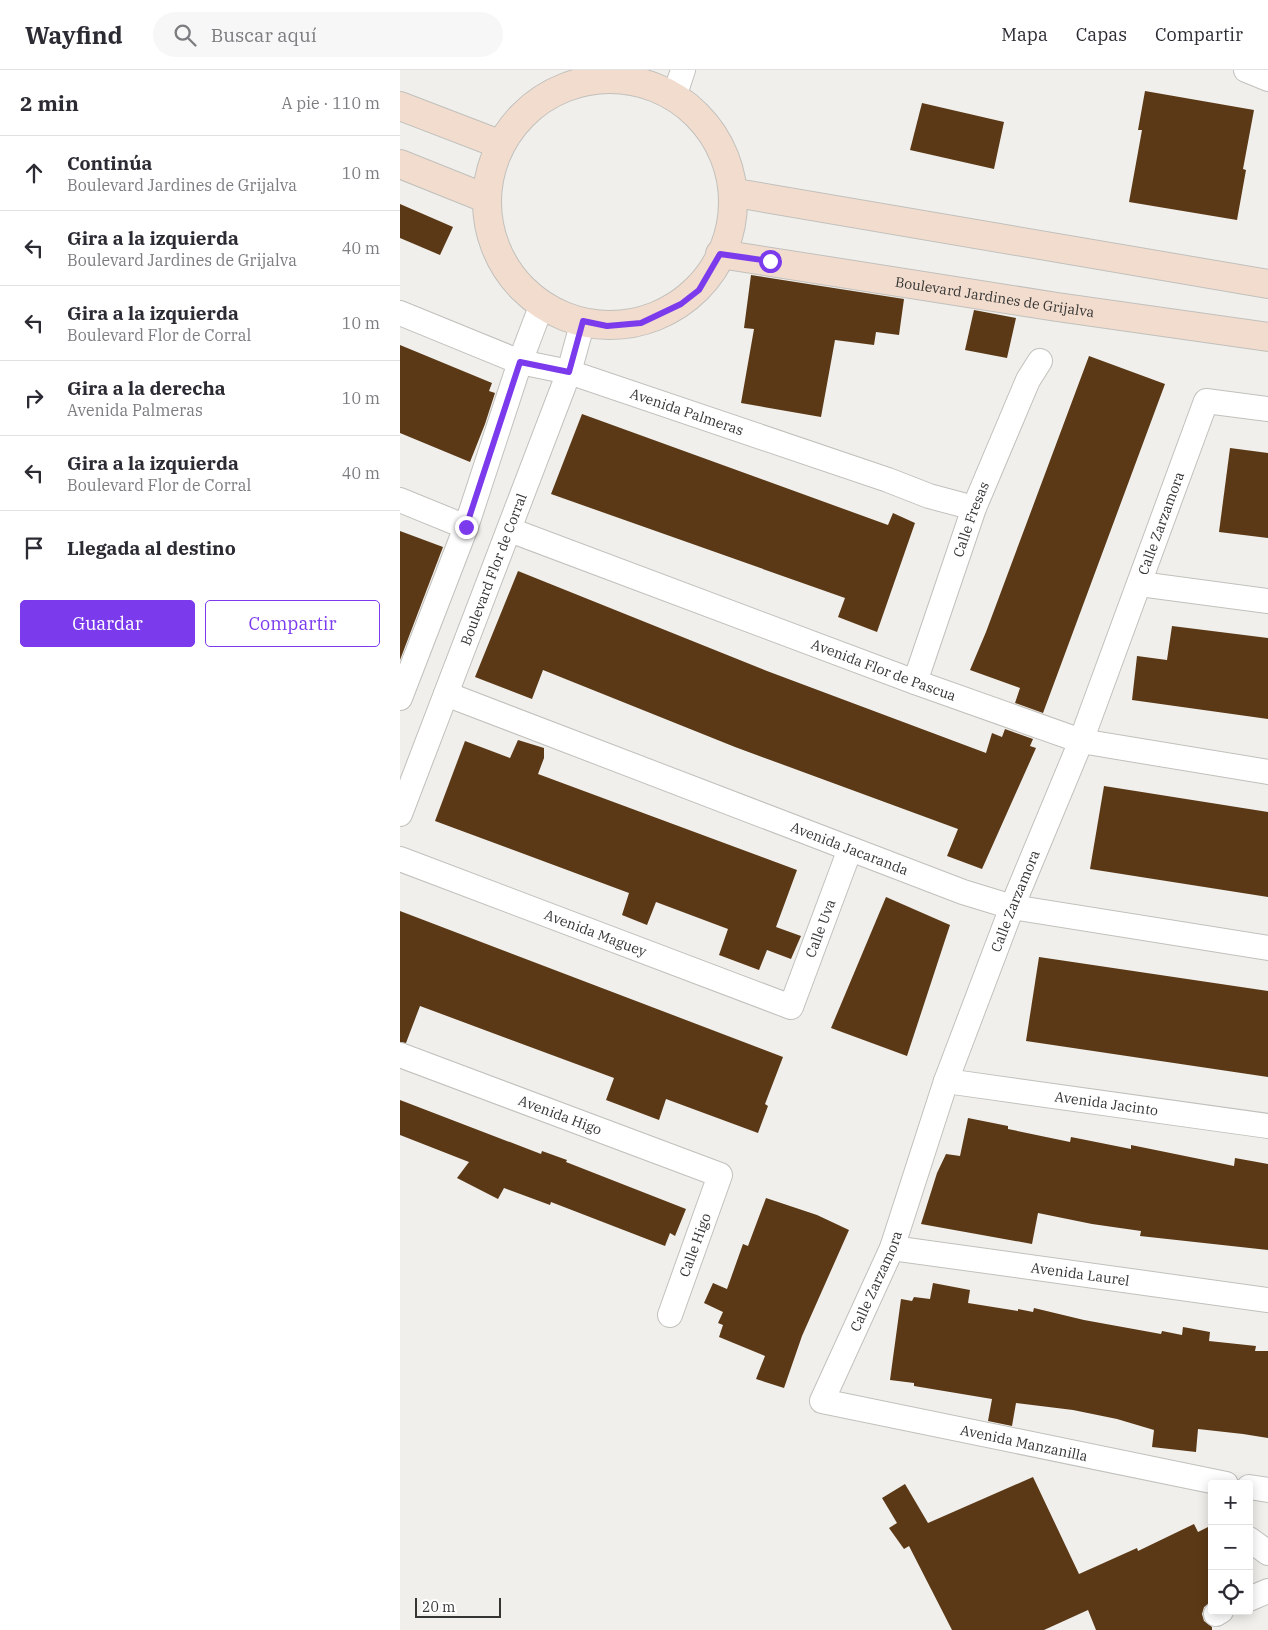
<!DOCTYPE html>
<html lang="es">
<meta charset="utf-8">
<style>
body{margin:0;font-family:"IBM Plex Serif",serif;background:#f7f7f7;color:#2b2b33}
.controls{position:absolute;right:15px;bottom:15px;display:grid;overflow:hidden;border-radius:5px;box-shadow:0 2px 12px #0003}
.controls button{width:45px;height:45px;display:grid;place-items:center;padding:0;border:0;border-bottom:1px solid #e1e1e2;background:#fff;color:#2b2b33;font:25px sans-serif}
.scale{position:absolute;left:15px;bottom:12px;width:86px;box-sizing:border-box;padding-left:5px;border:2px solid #353533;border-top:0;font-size:14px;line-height:18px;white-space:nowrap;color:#353533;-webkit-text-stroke:4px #fff;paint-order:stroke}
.stop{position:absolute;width:15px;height:15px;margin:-11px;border:4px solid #7c3aed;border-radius:50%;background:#fff}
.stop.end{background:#7c3aed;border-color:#fff;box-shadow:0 1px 5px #0008}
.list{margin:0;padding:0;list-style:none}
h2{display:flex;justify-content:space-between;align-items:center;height:65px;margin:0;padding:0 20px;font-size:21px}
h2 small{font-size:16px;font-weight:400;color:#7c7c81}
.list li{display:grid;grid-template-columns:32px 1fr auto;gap:15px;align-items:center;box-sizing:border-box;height:75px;padding:0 20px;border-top:1px solid #e1e1e2}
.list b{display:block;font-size:19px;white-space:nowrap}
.list p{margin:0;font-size:16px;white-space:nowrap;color:#7c7c81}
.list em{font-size:16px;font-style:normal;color:#7c7c81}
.actions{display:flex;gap:10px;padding:15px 20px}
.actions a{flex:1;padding:11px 0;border:1px solid #7c3aed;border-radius:5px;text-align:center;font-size:18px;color:#7c3aed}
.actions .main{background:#7c3aed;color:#fff}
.icon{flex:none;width:28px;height:28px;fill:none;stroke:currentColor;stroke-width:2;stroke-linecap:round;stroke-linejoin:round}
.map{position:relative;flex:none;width:868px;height:1560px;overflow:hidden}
header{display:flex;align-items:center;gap:30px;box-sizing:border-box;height:70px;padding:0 25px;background:#fff;border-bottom:1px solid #e1e1e2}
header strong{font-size:24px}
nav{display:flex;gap:28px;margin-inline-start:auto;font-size:18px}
.search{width:350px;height:45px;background:#f7f7f7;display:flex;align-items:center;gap:12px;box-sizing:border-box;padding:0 18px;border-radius:28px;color:#7c7c81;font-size:19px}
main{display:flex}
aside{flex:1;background:#fff}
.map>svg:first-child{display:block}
.building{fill:#5b3916}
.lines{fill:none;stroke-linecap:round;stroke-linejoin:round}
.street-casing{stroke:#c1c0bc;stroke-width:26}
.secondary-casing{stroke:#c1c0bc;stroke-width:30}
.street{stroke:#fff;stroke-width:24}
.secondary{stroke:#f2dcce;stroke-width:28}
.route{stroke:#7c3aed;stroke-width:6}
.labels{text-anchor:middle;stroke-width:5;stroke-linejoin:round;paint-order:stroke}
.street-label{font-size:14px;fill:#353533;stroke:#fff}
</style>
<header>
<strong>Wayfind</strong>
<div class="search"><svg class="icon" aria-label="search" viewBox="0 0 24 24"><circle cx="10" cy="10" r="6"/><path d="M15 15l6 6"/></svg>Buscar aquí</div>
<nav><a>Mapa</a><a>Capas</a><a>Compartir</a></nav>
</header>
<main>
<aside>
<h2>2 min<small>A pie · 110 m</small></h2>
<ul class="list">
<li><svg class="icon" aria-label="ahead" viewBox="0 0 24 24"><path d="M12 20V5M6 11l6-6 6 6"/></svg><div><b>Continúa</b><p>Boulevard Jardines de Grijalva</p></div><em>10 m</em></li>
<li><svg class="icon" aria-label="left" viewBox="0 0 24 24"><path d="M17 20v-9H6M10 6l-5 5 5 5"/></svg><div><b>Gira a la izquierda</b><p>Boulevard Jardines de Grijalva</p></div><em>40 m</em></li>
<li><svg class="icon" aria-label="left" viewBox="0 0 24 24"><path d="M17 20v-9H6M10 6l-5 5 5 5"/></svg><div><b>Gira a la izquierda</b><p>Boulevard Flor de Corral</p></div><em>10 m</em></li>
<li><svg class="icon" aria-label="right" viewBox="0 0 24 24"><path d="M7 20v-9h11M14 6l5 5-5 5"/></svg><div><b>Gira a la derecha</b><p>Avenida Palmeras</p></div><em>10 m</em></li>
<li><svg class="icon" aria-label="left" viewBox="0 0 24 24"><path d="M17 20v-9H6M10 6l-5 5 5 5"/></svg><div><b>Gira a la izquierda</b><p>Boulevard Flor de Corral</p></div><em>40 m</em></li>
<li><svg class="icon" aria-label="arrive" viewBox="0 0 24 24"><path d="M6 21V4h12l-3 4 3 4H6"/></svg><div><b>Llegada al destino</b></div></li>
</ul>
<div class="actions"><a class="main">Guardar</a><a>Compartir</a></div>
</aside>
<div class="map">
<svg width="868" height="1560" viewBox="0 0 868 1560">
<rect width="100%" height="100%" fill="#f0efeb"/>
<g class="building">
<path d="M 745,21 L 854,40 L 843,99 L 846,100 L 837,150 L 729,132 L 742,60 L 738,60 Z"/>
<path d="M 522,33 L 604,52 L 594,99 L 510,80 Z"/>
<path d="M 0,134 L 53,157 L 40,185 L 0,168 Z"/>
<path d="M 351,205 L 504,229 L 499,265 L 476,262 L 474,275 L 435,270 L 421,347 L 341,333 L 354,259 L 344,258 Z"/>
<path d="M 574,240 L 616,248 L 607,288 L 565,280 Z"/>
<path d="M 0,275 L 92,313 L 89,321 L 95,323 L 85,354 L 70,392 L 0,363 Z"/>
<path d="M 689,286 L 765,314 L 643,643 L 615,633 L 620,618 L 570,600 L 586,562 Z"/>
<path d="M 182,344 L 488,455 L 493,443 L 515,453 L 477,562 L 438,547 L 445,528 L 151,424 Z"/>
<path d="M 830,378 L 868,383 L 868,468 L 819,462 Z"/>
<path d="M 0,461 L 43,477 L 0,590 Z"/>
<path d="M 118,501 L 367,601 L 586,683 L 592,663 L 602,667 L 605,659 L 633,669 L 630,676 L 636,678 L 582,799 L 547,786 L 558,759 L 335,677 L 143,600 L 132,629 L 75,607 Z"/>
<path d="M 772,556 L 868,568 L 868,649 L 732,630 L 737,586 L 767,590 Z"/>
<path d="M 118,670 L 144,678 L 144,688 L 138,704 L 397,800 L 376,857 L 401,866 L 391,889 L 367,880 L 359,900 L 319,885 L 328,859 L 256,832 L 247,855 L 222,845 L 229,823 L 35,751 L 65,671 L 110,688 Z"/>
<path d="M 704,716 L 868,742 L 868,827 L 690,799 Z"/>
<path d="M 486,827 L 550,855 L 507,986 L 431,958 Z"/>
<path d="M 0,841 L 383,987 L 365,1034 L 368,1036 L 358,1063 L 266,1029 L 259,1050 L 206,1030 L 214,1008 L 20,936 L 6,973 L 0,972 Z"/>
<path d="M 639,887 L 868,921 L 868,1007 L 626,971 Z"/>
<path d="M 0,1030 L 141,1084 L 142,1081 L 167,1090 L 166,1092 L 286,1139 L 275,1166 L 270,1163 L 265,1176 L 151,1132 L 150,1135 L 104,1118 L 98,1129 L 57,1108 L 69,1092 L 0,1065 Z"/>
<path d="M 568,1048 L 608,1056 L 608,1059 L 670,1072 L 671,1067 L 731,1079 L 731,1075 L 834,1096 L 835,1088 L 868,1094 L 868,1180 L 740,1166 L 741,1161 L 692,1154 L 638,1143 L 632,1174 L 521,1154 L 537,1103 L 546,1084 L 560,1086 Z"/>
<path d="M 366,1128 L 417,1145 L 449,1160 L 402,1266 L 384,1318 L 356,1309 L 365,1286 L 319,1267 L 323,1255 L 318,1253 L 323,1242 L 304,1233 L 313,1213 L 327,1219 L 343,1174 L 348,1176 Z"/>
<path d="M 533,1213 L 570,1220 L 568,1233 L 618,1241 L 618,1239 L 633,1242 L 634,1238 L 684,1250 L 761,1264 L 762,1261 L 782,1265 L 783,1257 L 810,1262 L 809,1271 L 856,1276 L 855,1281 L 868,1281 L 868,1368 L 843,1364 L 798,1359 L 796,1382 L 752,1377 L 754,1360 L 717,1349 L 673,1340 L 616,1333 L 612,1356 L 588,1351 L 592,1329 L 514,1316 L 514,1313 L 490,1310 L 501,1229 L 512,1231 L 514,1227 L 530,1229 Z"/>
<path d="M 633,1407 L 679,1504 L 737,1478 L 738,1481 L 794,1454 L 798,1462 L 812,1455 L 812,1531 L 804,1537 L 802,1544 L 804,1551 L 812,1557 L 812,1560 L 696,1560 L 688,1540 L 644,1560 L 552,1560 L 509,1476 L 504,1479 L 489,1458 L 497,1453 L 482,1428 L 505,1414 L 528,1453 Z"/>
</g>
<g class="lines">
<defs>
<g id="street">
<path d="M 846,0 L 868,9"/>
<path d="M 231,12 L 234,0"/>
<path d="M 274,27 L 283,0"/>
<path id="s1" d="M 0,243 L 120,292 L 169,302 L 488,410 L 529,426 L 574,438"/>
<path d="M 0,430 L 66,457"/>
<path id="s2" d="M 110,460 L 515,612 L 681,671 L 868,702"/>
<path d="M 740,514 L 868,531"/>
<path id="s3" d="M 515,612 L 574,438 L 628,310 L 640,291"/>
<path id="s4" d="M 46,624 L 563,822 L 612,837 L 868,878"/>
<path d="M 0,628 L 66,457 L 120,292 L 142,234"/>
<path id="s5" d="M 0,744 L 169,302 L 183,251"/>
<path id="s6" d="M 0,789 L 391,937 L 450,779"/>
<path id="s7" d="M 0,985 L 320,1105 L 270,1245"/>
<path id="s8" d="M 546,1011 L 868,1056"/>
<path id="s9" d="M 492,1178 L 868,1230"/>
<path id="s10" d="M 826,1414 L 422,1331 L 492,1178 L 546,1011 L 612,837 L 681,671 L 806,331 L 868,339"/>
<path d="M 849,1417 L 868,1420"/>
<path d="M 849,1469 L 868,1483"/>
<path d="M 849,1529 L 868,1521"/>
<path d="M 816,1544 L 821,1541"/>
</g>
<g id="secondary">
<circle cx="210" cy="132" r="123"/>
<path d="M 0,36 L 99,74"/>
<path d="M 0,94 L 85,128"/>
<path d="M 336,123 L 868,214"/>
<path id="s11" d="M 320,184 L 657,237 L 868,267"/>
</g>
</defs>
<use href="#street" class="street-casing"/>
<use href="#secondary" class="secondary-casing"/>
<use href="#street" class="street"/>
<use href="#secondary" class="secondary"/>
</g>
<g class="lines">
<path class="route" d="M 66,457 L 120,292 L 169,302 L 183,251 L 207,256 L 241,253 L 281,234 L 299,220 L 320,184 L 370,191"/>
</g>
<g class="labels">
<g class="street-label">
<text dy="5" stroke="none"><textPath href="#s11" startOffset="278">Boulevard Jardines de Grijalva</textPath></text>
<text dy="5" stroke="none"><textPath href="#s1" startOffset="304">Avenida Palmeras</textPath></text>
<text dy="5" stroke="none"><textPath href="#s3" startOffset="172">Calle Fresas</textPath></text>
<text dy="5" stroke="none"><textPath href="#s10" startOffset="1354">Calle Zarzamora</textPath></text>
<text dy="5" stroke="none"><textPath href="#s5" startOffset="262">Boulevard Flor de Corral</textPath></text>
<text dy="5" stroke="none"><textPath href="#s2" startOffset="399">Avenida Flor de Pascua</textPath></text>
<text dy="5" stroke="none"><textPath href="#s4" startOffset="432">Avenida Jacaranda</textPath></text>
<text dy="5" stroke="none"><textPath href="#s10" startOffset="949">Calle Zarzamora</textPath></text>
<text dy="5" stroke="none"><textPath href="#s6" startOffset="502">Calle Uva</textPath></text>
<text dy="5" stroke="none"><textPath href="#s6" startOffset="209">Avenida Maguey</textPath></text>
<text dy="5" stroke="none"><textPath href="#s8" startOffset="162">Avenida Jacinto</textPath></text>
<text dy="5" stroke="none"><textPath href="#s7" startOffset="171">Avenida Higo</textPath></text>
<text transform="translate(295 1175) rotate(-70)" y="5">Calle Higo</text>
<text dy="5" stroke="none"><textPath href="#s9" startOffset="190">Avenida Laurel</textPath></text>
<text dy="5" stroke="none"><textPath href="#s10" startOffset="544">Calle Zarzamora</textPath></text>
<text transform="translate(624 1373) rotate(12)" y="5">Avenida Manzanilla</text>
</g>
</g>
</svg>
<div class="controls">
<button>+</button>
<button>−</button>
<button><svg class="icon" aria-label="locate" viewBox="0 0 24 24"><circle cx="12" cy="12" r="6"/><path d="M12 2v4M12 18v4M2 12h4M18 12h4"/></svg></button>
</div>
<div class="scale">20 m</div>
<div class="stop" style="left:370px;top:191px"></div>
<div class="stop end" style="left:66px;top:457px"></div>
</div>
</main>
